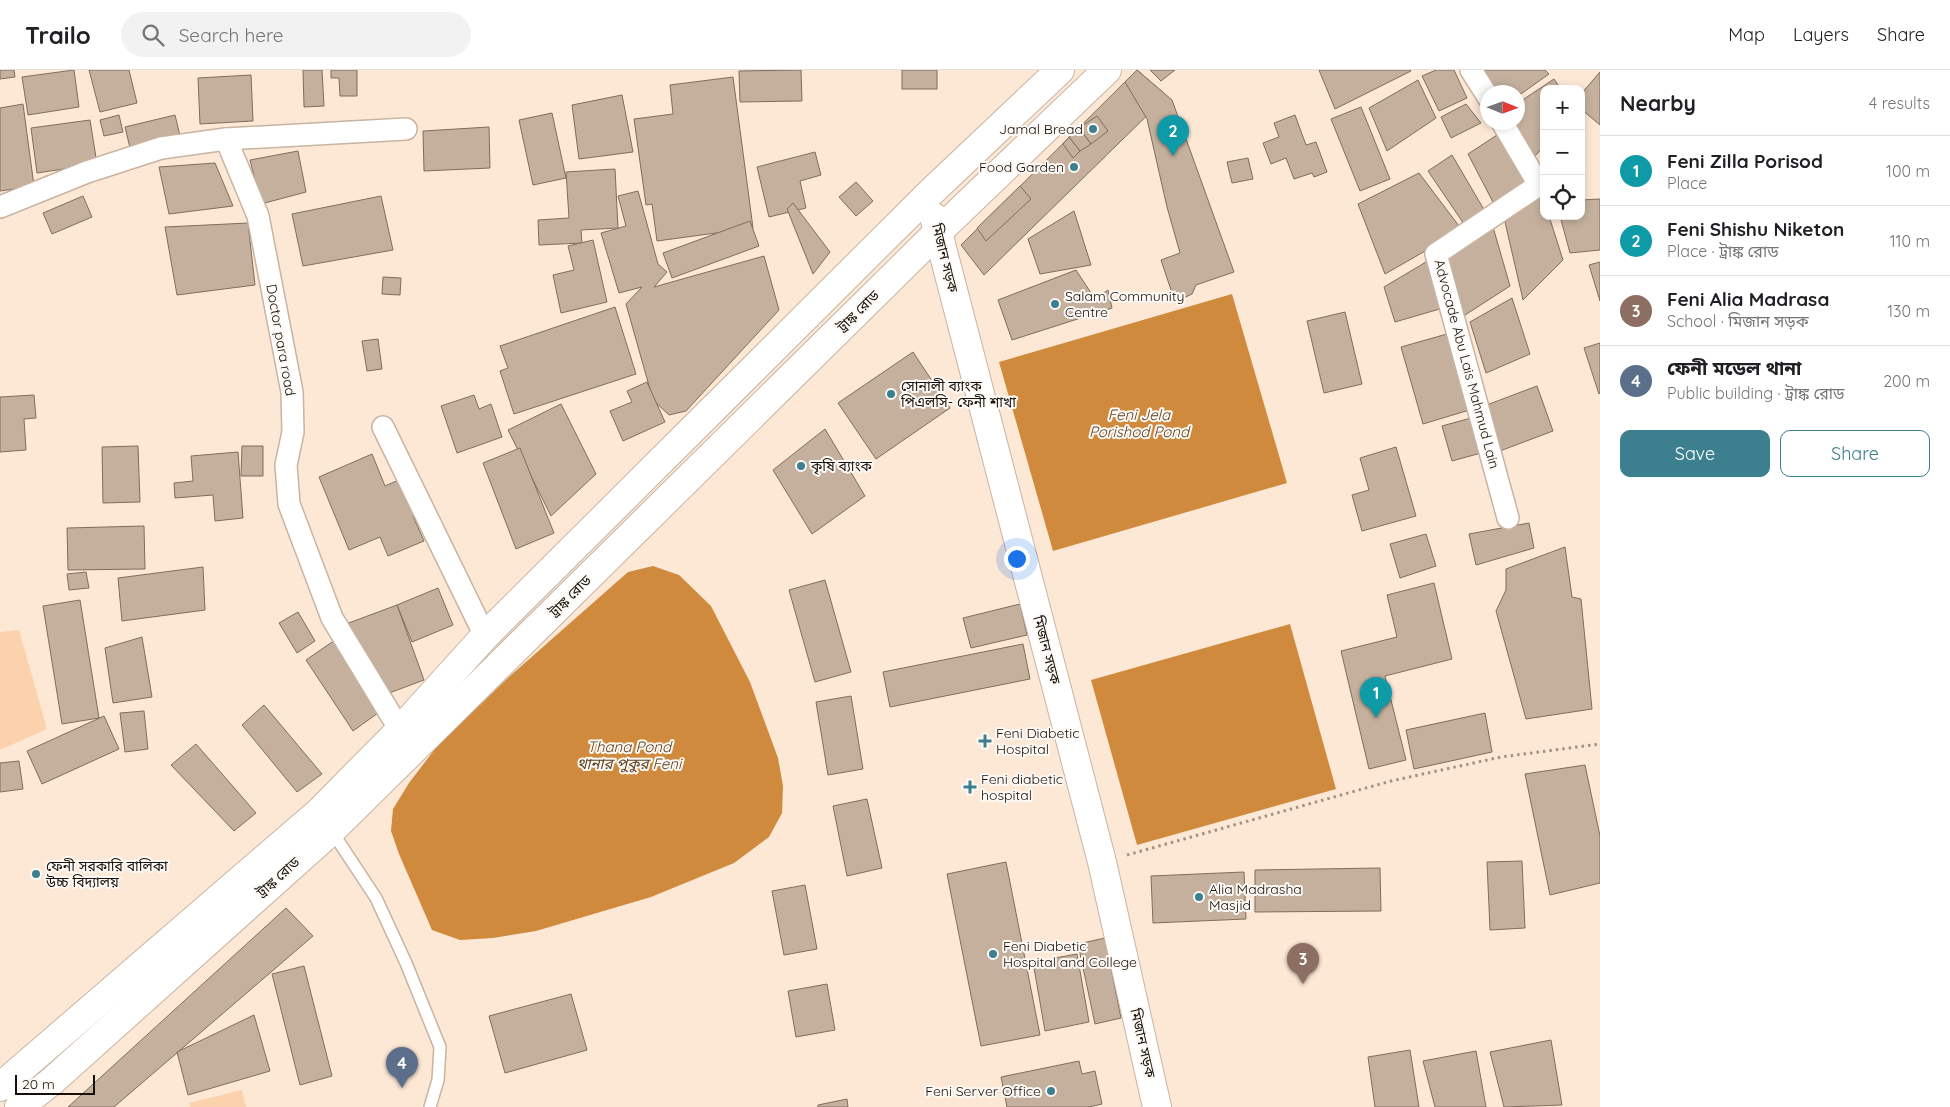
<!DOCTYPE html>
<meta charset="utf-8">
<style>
body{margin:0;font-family:Quicksand,"Noto Sans Bengali",sans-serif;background:#f2f2f2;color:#202124}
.controls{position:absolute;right:15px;top:15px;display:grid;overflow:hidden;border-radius:10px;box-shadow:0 2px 8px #0003}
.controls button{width:45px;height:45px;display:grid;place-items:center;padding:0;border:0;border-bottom:1px solid #e0e0e0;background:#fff;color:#202124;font:25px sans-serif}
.compass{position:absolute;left:1480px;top:15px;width:45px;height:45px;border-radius:50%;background:#fff;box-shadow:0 2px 8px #0003;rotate:91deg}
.scale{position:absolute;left:15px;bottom:12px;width:80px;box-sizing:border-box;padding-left:5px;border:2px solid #17100a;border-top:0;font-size:14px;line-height:18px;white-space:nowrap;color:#17100a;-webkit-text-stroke:4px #fdf9f5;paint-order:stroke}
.you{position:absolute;left:1016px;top:488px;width:18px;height:18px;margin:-12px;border:4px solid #fff;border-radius:50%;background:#1a73e8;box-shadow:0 0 0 8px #1a73e833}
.badge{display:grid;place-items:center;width:32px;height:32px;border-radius:50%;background:#3c7f8f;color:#fff;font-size:16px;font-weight:700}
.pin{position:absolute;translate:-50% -41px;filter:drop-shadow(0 1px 2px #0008)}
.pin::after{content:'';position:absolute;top:26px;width:18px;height:15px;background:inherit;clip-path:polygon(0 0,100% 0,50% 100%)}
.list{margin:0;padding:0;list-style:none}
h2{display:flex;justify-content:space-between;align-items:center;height:65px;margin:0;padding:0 20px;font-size:21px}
h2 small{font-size:16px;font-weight:400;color:#757577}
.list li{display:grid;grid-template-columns:32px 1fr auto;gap:15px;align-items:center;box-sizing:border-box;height:70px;padding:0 20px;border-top:1px solid #e0e0e0}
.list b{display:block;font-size:19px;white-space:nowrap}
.list p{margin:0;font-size:16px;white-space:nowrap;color:#757577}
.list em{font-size:16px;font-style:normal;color:#757577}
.actions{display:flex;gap:10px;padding:15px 20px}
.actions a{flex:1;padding:11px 0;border:1px solid #3c7f8f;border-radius:10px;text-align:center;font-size:18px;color:#3c7f8f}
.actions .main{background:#3c7f8f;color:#fff}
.icon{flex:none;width:28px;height:28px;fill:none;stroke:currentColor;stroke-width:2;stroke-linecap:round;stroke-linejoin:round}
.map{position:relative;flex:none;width:1600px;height:1037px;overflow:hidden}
header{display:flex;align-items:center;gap:30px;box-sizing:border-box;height:70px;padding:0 25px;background:#fff;border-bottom:1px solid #e0e0e0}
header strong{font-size:24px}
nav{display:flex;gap:28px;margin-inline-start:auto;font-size:18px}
.search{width:350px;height:45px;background:#f2f2f2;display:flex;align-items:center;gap:12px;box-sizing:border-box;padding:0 18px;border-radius:28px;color:#757577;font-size:19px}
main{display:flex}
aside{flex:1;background:#fff}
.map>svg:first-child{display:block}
.green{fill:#fbd2ab}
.water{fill:#cf8a3d}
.building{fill:#c4b09d;stroke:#806d5c}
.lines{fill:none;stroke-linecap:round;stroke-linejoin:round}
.lane-casing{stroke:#c8b4a1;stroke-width:14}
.street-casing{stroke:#c8b4a1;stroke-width:24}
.secondary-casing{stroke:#c8b4a1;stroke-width:30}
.path{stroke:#a39385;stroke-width:3;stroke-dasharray:2.5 4;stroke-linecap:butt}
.lane{stroke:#fff;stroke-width:11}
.street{stroke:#fff;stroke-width:21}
.secondary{stroke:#fff;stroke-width:28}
.poi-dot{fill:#3c7f8f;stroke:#fdf9f5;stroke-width:2}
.labels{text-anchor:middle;stroke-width:4;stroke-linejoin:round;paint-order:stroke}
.poi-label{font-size:14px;fill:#17100a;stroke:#fdf9f5;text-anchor:start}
.street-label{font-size:14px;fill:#17100a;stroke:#fdf9f5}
.water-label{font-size:15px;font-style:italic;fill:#5e4020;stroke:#fdf9f5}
</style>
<header>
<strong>Trailo</strong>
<div class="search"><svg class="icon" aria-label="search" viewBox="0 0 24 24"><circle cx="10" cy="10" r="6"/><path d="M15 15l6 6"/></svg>Search here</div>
<nav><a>Map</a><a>Layers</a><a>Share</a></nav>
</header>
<main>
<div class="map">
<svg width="1600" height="1037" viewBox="0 0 1600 1037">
<rect width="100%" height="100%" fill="#fde8d5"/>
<g class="green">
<path d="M 19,560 L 47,659 L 0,680 L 0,562 Z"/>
<path d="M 242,1020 L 246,1037 L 190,1037 L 189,1033 Z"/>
</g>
<g class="water">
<path d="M 1232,224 L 1287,413 L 1053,481 L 999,292 Z"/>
<path d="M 653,496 L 679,505 L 711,536 L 750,612 L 778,688 L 783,716 L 782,743 L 769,767 L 734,793 L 651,827 L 536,861 L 493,868 L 460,870 L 432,860 L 399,784 L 391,761 L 393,739 L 409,713 L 438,675 L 510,606 L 628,502 Z"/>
<path d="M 1290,554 L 1336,719 L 1137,775 L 1091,610 Z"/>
</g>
<g class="building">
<path d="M 0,0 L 14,0 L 15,7 L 0,9 Z"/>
<path d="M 74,0 L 79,37 L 28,45 L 22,7 Z"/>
<path d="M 89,0 L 129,0 L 137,33 L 100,42 Z"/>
<path d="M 303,0 L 322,0 L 324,36 L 304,37 Z"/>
<path d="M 331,0 L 357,0 L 357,26 L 340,26 L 339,8 L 331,8 Z"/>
<path d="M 801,0 L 802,31 L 740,32 L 739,1 Z"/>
<rect x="902" y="0" width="35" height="19"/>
<path d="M 1137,0 L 1167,26 L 984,205 L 961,175 Z"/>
<path d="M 1137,0 L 1172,30 L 1234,202 L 1196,215 L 1192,224 L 1175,232 L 1161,190 L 1180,183 L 1167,137 L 1147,49 L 1125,12 Z"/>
<path d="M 1150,0 L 1175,0 L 1161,11 Z"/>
<path d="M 1319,0 L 1410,0 L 1411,1 L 1335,39 Z"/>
<path d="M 1436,0 L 1454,0 L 1467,28 L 1439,41 L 1422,6 Z"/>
<path d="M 1485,0 L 1545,0 L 1549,4 L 1518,26 L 1518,22 L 1495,22 Z"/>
<path d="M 1600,2 L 1600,55 L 1581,39 L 1581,24 Z"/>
<path d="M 251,5 L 253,51 L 200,54 L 198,8 Z"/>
<path d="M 733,7 L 753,158 L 657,171 L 652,134 L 646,135 L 634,49 L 673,44 L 670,15 Z"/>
<path d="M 1554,9 L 1561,19 L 1544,19 L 1544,76 L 1535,86 L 1512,52 L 1518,52 L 1518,33 Z"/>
<path d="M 1418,10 L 1436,48 L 1387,81 L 1369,38 Z"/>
<path d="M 622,25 L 633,82 L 579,89 L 572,35 Z"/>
<path d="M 23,34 L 34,116 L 0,121 L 0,38 Z"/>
<path d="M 1466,34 L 1481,53 L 1451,68 L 1441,47 Z"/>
<path d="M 1361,37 L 1390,109 L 1360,121 L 1331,49 Z"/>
<path d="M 552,43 L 566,108 L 533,115 L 519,50 Z"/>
<path d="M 119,45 L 123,62 L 104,66 L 100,50 Z"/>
<path d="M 175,45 L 180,66 L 130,78 L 125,57 Z"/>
<path d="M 1295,45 L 1306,75 L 1316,72 L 1327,102 L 1314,107 L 1312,103 L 1294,109 L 1286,88 L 1271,94 L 1263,73 L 1279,67 L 1274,53 Z"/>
<path d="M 1097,46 L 1108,61 L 1091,74 L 1079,58 Z"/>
<path d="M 90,50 L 97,94 L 37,103 L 31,58 Z"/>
<path d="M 489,57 L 490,98 L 424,101 L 423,61 Z"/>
<path d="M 1079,58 L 1091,74 L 1080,81 L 1069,67 Z"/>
<path d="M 1500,63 L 1534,114 L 1495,136 L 1468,84 Z"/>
<path d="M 1069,67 L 1080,81 L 1073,88 L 1063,74 Z"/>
<path d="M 298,81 L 306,122 L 261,134 L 250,90 Z"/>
<path d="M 815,82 L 821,105 L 800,111 L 806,138 L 769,147 L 757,97 Z"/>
<path d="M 1452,85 L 1486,143 L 1466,157 L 1428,101 Z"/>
<path d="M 1248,88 L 1253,109 L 1232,113 L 1227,92 Z"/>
<path d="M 215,93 L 233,136 L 169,144 L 159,97 Z"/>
<path d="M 615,99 L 618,158 L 581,160 L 582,173 L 539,175 L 538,150 L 569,148 L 566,102 Z"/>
<path d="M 1419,103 L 1462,160 L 1385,204 L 1358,134 Z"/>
<path d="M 856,112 L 873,131 L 856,146 L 839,127 Z"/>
<path d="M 1020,116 L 1031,129 L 986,171 L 977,158 Z"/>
<path d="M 638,121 L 658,194 L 667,202 L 654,217 L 764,186 L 779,240 L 686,341 L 669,345 L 653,330 L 626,234 L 642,217 L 619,223 L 601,163 L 626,156 L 618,126 Z"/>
<path d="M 1541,122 L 1544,129 L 1544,146 L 1549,146 L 1563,190 L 1523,230 L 1505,152 Z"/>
<path d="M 83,126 L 92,147 L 52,164 L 43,143 Z"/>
<path d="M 381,126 L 393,180 L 303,196 L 292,144 Z"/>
<path d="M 1600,129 L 1600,180 L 1570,183 L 1560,146 L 1581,146 L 1581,130 Z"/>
<path d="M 793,133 L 830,182 L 813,204 L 787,139 Z"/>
<path d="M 1074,141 L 1091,195 L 1040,204 L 1028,169 Z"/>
<path d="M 1491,150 L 1510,216 L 1462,247 L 1446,181 Z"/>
<path d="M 750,151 L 759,176 L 672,208 L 663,183 Z"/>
<path d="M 248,153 L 255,215 L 177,225 L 165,157 Z"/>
<path d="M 593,170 L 607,232 L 561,243 L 553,205 L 574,200 L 568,176 Z"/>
<path d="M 1431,189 L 1450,236 L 1395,252 L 1384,217 Z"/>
<path d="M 1600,192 L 1600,231 L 1589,195 Z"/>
<path d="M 1076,200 L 1095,229 L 1108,220 L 1112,238 L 1012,270 L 998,230 Z"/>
<path d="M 383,207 L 401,208 L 400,225 L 382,224 Z"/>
<path d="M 1512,228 L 1530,284 L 1486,303 L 1470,252 Z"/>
<path d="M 615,237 L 636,304 L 514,344 L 500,301 L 508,298 L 500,276 Z"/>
<path d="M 1345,242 L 1362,314 L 1324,323 L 1307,251 Z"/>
<path d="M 1454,262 L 1476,338 L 1423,354 L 1401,277 Z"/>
<path d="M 378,269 L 382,299 L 367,301 L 362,271 Z"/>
<path d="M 1600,273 L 1600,323 L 1599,324 L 1584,278 Z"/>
<path d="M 913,282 L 950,338 L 876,389 L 838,333 Z"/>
<path d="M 647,312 L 665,352 L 623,371 L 610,341 L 632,332 L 627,321 Z"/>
<path d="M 1537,316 L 1553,361 L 1500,381 L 1484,336 Z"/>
<path d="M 34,325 L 36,348 L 24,349 L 26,380 L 0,382 L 0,327 Z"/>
<path d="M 474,325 L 479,339 L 491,334 L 502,367 L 457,383 L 441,336 Z"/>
<path d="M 561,334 L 596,404 L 551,446 L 508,360 Z"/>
<path d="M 1471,348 L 1481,383 L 1452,391 L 1442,356 Z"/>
<path d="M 825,359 L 865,426 L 812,464 L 773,400 Z"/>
<path d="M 138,376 L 140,432 L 103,433 L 102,377 Z"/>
<path d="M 242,376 L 263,376 L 263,406 L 241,406 Z"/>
<path d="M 1396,377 L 1416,446 L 1362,461 L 1352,425 L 1369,420 L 1360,388 Z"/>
<path d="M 520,378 L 554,463 L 516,479 L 483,393 Z"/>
<path d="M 238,382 L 243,448 L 215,451 L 213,425 L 175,428 L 174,413 L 193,411 L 191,386 Z"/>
<path d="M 372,384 L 385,416 L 408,406 L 424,441 L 413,446 L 424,471 L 388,486 L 380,467 L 349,480 L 319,407 Z"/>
<path d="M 1529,453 L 1534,478 L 1476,495 L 1469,464 Z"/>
<path d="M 144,456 L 145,499 L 68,500 L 67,458 Z"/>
<path d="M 1426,464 L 1436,496 L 1400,508 L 1390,474 Z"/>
<path d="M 1565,477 L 1572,527 L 1581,529 L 1592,639 L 1526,649 L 1496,541 L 1506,520 L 1506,499 Z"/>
<path d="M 203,497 L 205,540 L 122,551 L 118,508 Z"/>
<path d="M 86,502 L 89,518 L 69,520 L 67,504 Z"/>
<path d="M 825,510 L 851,602 L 815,612 L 789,520 Z"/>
<path d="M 1434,513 L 1452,589 L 1385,606 L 1406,690 L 1369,699 L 1341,581 L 1397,567 L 1387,525 Z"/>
<path d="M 438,518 L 453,555 L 412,572 L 397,535 Z"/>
<path d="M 80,530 L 99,648 L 62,654 L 43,536 Z"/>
<path d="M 1020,534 L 1027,565 L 971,578 L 963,548 Z"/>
<path d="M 397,535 L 424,610 L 365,632 L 338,557 Z"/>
<path d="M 298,542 L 315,571 L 297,583 L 279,553 Z"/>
<path d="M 142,567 L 152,627 L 113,633 L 105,578 Z"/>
<path d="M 335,570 L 378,643 L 353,661 L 306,590 Z"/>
<path d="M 1023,574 L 1030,609 L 890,637 L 883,602 Z"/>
<path d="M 851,626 L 863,699 L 828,705 L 816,632 Z"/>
<path d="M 264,635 L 322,704 L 297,722 L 242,655 Z"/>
<path d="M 144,641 L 148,679 L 125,682 L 120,643 Z"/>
<path d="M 1485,643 L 1492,682 L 1414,699 L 1406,660 Z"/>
<path d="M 104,646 L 119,679 L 42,714 L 27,681 Z"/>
<path d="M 196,674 L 256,743 L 234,761 L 171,695 Z"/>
<path d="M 19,691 L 23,719 L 0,722 L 0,693 Z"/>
<path d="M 1585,695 L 1600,766 L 1600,813 L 1550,825 L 1525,704 Z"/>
<path d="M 867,729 L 882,798 L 847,806 L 833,736 Z"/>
<path d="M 1522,791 L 1525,858 L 1490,860 L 1487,792 Z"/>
<path d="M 1006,792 L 1040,965 L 981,976 L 947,804 Z"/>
<path d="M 1380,798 L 1381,841 L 1255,842 L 1255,800 Z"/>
<path d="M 1244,802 L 1246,849 L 1153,853 L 1151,806 Z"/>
<path d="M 805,815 L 817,879 L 784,885 L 772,821 Z"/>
<path d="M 286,838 L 313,866 L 114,1037 L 68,1037 Z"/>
<path d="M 1105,868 L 1121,948 L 1095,954 L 1078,874 Z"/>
<path d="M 1077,884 L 1089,952 L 1045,961 L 1033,892 Z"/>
<path d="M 304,896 L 332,1006 L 300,1015 L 272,904 Z"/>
<path d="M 827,914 L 835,960 L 796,967 L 788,921 Z"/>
<path d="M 571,924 L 587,980 L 505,1003 L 489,946 Z"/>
<path d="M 254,945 L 270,1001 L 188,1025 L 177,982 Z"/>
<path d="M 1551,970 L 1562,1035 L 1504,1037 L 1490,982 Z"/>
<path d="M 1410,980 L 1419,1037 L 1375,1037 L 1368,987 Z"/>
<path d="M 1476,981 L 1486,1037 L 1435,1037 L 1423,991 Z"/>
<path d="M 1079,991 L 1082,1004 L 1095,1001 L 1102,1034 L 1089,1037 L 1007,1037 L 1001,1007 Z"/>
<path d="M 847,1029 L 848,1037 L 818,1037 L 818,1035 Z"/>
</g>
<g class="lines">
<defs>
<path id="lane" d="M 331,760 L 376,828 L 406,893 L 440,977 L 438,1010 L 430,1037"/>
<g id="street">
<path d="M 1471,0 L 1488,27"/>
<path d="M 1502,52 L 1539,115 L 1436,184 L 1508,448"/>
<path d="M 226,69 L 258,146 L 292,322 L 293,362 L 286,395 L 289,434 L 332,548 L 400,660"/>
<path d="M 0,137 L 87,102 L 161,78 L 226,69 L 406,59"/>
<path d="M 383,357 L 485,566"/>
</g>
<g id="secondary">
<path d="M 934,147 L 1102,792 L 1157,1037"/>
<path d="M 0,1017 L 319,742 L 400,660 L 485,566 L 929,124 L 1060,0"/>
<path d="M 19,1037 L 51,1012 L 331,761 L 938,162 L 1107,0"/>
</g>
</defs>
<use href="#lane" class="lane-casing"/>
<use href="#street" class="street-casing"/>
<use href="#secondary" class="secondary-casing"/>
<path class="path" d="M 1127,785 L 1391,711 L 1501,687 L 1600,674"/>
<use href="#lane" class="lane"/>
<use href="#street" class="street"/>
<use href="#secondary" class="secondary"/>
</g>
<g class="poi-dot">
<circle cx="1093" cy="59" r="5"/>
<circle cx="1074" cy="97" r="5"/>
<circle cx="1055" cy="234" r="5"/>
<circle cx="891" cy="324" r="5"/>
<circle cx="801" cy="396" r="5"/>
<path d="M982.5 663.5h5v5h5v5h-5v5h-5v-5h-5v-5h5z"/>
<path d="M967.5 709.5h5v5h5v5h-5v5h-5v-5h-5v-5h5z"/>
<circle cx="36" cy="804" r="5"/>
<circle cx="1199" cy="827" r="5"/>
<circle cx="993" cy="884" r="5"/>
<circle cx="1051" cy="1021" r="5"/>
</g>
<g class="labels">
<g class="poi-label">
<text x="1083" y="64" text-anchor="end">Jamal Bread</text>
<text x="1064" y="102" text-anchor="end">Food Garden</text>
<text x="1065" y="231">Salam Community<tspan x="1065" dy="16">Centre</tspan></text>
<text x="901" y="321">সোনালী ব্যাংক<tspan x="901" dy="16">পিএলসি- ফেনী শাখা</tspan></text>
<text x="811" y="401">কৃষি ব্যাংক</text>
<text x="996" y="668">Feni Diabetic<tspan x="996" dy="16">Hospital</tspan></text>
<text x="981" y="714">Feni diabetic<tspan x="981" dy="16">hospital</tspan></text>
<text x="46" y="801">ফেনী সরকারি বালিকা<tspan x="46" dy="16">উচ্চ বিদ্যালয়</tspan></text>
<text x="1209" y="824">Alia Madrasha<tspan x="1209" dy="16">Masjid</tspan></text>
<text x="1003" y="881">Feni Diabetic<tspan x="1003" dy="16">Hospital and College</tspan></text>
<text x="1041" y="1026" text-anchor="end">Feni Server Office</text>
</g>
<g class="street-label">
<text transform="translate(945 188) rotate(76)" y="5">মিজান সড়ক</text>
<text transform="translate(858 241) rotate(-45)" y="5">ট্রাঙ্ক রোড</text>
<text transform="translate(281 270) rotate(80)" y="5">Doctor para road</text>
<text transform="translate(1467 294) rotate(75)" y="5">Advocade Abu Lais Mahmud Lain</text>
<text transform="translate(570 526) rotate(-45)" y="5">ট্রাঙ্ক রোড</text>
<text transform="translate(1047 580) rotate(75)" y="5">মিজান সড়ক</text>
<text transform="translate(278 807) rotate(-42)" y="5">ট্রাঙ্ক রোড</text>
<text transform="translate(1143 973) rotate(77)" y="5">মিজান সড়ক</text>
</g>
<g class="water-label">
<text x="1139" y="350">Feni Jela<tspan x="1139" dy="17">Porishod Pond</tspan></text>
<text x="629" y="682">Thana Pond<tspan x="629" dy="17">থানার পুকুর Feni</tspan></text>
</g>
</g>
</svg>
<div class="controls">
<button>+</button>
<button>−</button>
<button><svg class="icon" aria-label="locate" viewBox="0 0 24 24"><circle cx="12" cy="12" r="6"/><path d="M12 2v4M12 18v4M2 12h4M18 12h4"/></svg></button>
</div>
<svg class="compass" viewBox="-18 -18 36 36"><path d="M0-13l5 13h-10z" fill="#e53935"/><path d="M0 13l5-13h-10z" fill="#757577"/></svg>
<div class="scale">20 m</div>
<div class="you"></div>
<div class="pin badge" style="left:1376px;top:648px;background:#0f9aa8">1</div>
<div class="pin badge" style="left:1173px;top:86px;background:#0f9aa8">2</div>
<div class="pin badge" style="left:1303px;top:914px;background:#8d6e63">3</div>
<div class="pin badge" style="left:402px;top:1018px;background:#5c6f8a">4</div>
</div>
<aside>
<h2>Nearby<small>4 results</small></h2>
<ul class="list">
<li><span class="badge" style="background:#0f9aa8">1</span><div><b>Feni Zilla Porisod</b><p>Place</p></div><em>100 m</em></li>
<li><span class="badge" style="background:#0f9aa8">2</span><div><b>Feni Shishu Niketon</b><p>Place · ট্রাঙ্ক রোড</p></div><em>110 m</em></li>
<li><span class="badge" style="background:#8d6e63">3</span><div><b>Feni Alia Madrasa</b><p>School · মিজান সড়ক</p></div><em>130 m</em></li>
<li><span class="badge" style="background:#5c6f8a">4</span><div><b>ফেনী মডেল থানা</b><p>Public building · ট্রাঙ্ক রোড</p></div><em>200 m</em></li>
</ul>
<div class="actions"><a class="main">Save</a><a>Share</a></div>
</aside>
</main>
